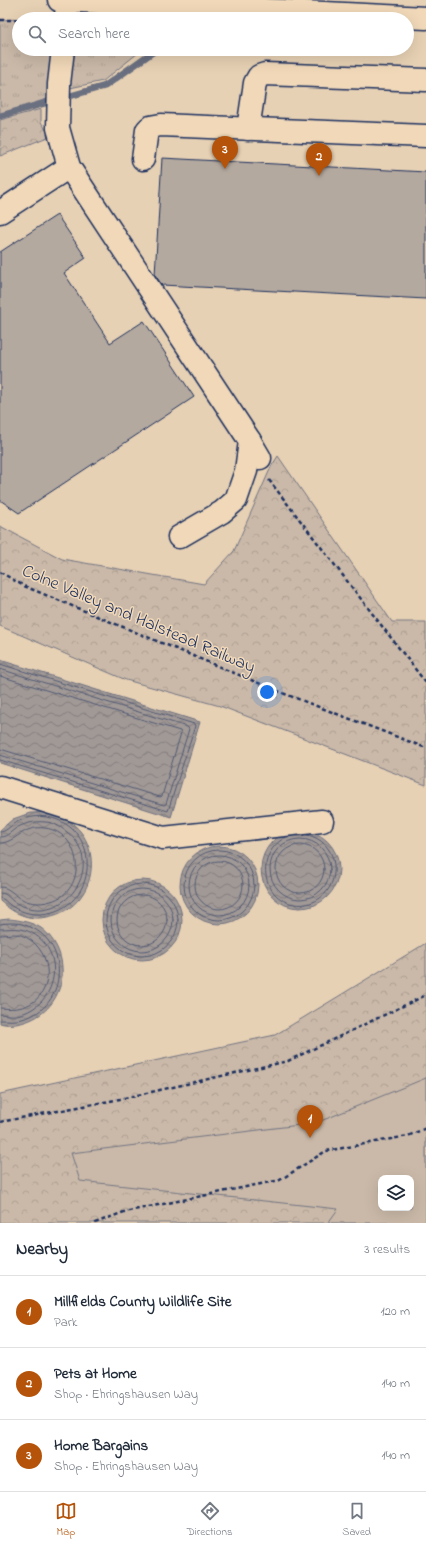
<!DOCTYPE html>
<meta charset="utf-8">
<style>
body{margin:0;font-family:"Indie Flower",sans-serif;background:#f6f6f7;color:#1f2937}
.controls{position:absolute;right:12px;bottom:12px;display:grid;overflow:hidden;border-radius:8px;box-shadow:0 4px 16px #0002}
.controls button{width:36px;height:36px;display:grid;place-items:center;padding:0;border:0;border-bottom:1px solid #e0e1e3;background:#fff;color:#1f2937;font:20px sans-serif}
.you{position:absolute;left:267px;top:692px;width:14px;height:14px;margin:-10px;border:3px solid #fff;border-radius:50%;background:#1a73e8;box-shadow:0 0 0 6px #1a73e833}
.badge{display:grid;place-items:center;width:26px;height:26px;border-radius:50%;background:#b45309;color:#fff;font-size:13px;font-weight:700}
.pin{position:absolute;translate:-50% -33px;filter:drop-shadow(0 1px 2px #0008)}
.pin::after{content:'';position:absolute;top:21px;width:14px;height:12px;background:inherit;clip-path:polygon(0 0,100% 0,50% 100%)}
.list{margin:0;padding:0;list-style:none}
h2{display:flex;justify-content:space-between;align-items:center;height:52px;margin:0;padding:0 16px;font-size:17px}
h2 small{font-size:13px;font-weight:400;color:#747a83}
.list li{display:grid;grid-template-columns:26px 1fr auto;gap:12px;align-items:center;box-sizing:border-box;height:72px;padding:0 16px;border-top:1px solid #e0e1e3}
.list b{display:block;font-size:15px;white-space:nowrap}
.list p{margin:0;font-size:13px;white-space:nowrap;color:#747a83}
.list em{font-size:13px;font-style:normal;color:#747a83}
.icon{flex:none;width:22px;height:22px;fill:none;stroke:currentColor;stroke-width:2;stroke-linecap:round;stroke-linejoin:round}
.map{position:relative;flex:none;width:426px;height:1223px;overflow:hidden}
.search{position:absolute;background:#fff;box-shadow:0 4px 16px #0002;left:12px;right:12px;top:12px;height:44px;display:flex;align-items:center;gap:10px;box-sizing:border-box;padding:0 14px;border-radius:22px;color:#747a83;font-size:15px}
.sheet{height:268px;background:#fff}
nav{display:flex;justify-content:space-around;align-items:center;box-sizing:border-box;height:56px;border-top:1px solid #e0e1e3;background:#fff;font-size:11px;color:#747a83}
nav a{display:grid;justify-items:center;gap:2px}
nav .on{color:#b45309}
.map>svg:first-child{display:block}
.grass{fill:url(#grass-tufts);stroke:#727483}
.forest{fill:url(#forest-crowns);stroke:#727483;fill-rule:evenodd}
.park{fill:#cab9a8;stroke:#727483;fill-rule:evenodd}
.water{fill:url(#water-waves);stroke:#6b6f80}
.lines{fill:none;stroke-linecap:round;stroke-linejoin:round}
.shore{stroke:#515974;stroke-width:1}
.stream{stroke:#6b6f80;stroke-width:7}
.building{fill:#b4a99f;stroke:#1b2f5e}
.minor-casing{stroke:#1b2f5e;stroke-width:25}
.major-casing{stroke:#1b2f5e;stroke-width:25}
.path{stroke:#1b2f5e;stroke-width:2.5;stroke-dasharray:4 3;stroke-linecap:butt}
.minor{stroke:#f0d8b8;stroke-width:22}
.major{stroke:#f0d8b8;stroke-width:22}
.labels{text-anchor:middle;stroke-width:3;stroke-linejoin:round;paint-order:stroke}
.street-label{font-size:18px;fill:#1b2f5e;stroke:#f0d8b8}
</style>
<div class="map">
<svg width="426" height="1223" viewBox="0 0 426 1223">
<defs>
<pattern id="grass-tufts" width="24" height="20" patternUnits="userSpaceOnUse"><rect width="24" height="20" fill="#cab9a8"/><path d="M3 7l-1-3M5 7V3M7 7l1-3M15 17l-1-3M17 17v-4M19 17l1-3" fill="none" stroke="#ad9f93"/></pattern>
<pattern id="forest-crowns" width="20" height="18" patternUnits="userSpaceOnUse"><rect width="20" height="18" fill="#cab9a8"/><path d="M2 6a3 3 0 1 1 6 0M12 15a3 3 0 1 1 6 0" fill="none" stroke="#ad9f93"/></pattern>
<pattern id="water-waves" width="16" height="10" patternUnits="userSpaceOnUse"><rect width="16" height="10" fill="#a19996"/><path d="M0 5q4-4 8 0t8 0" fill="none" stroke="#827d7e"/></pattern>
</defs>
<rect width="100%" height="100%" fill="#e7d1b4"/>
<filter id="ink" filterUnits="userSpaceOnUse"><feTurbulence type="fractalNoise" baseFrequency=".025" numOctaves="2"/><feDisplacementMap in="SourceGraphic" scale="8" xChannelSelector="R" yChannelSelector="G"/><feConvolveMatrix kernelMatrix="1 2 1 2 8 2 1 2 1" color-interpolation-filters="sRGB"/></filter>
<g filter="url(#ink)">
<g class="grass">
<path d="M 19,19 L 19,49 L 53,49 L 50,98 L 0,114 L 0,20 Z"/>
<path d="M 76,49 L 143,49 L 103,81 L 70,88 L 73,60 Z"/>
</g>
<g class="forest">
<path d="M 41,109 L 41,122 L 50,136 L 0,156 L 0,120 Z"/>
<path d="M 278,456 L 392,622 L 426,622 L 426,785 L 220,706 L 126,680 L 0,626 L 0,526 L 62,559 L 204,584 L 234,551 L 271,467 Z"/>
<path d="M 426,943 L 426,1223 L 0,1223 L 0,1094 L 275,1035 ZM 381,1178 L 411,1178 L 411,1208 L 381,1208 Z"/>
</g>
<path class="park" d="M 426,1078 L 426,1223 L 328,1223 L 338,1209 L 80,1181 L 71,1153 L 316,1123 ZM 381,1178 L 411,1178 L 411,1208 L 381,1208 Z"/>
<g class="water">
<path d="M 0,660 L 200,722 L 171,817 L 0,763 Z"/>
<path d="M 30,813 C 35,813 42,812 48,813 C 107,823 105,907 47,917 C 29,921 13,913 0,901 L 0,830 L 13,819 Z"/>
<circle cx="300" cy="869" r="39"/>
<circle cx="219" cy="885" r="39"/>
<circle cx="142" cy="920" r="40"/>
<path d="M 9,919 C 20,920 31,922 41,928 C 74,953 67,1005 30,1020 C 21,1024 9,1026 0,1023 L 0,920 Z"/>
</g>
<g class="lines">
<g class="shore">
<path d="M 0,664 L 194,724 L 195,726 L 168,811 L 0,760"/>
<path d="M 0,669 L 187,727 L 189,729 L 166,804 L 164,805 L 0,755"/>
<path d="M 0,676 L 180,731 L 181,733 L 162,796 L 160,797 L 0,749"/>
<path d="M 0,832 C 6,832 10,826 15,823 C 24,818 37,815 47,817 C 104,827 99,910 41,914 C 31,915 18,911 10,905 C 6,902 5,899 0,898"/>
<path d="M 0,837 C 8,837 12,830 18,827 C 26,823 36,821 45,822 C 53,822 61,827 67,832 C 99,857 80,905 42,909 C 32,910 20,906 13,901 C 8,897 6,893 0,893"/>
<path d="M 286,837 C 249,857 266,910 306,904 C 343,897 344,842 307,835"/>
<circle cx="300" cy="869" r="30"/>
<path d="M 0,843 C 16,843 22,825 45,828 C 83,833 88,891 51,901 C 39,905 25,903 16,895 C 10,891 7,887 0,887"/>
<circle cx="300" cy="869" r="24"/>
<circle cx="219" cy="885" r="35"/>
<circle cx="219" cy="885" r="30"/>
<circle cx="219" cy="885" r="24"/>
<circle cx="142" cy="920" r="36"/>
<circle cx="142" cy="920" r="31"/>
<circle cx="142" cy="920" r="25"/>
<path d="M 0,924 C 8,923 16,922 25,925 C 71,939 69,1008 22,1019 C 15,1021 7,1020 0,1020"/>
<path d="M 0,929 C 8,929 14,928 21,929 C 65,939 64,1001 21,1014 C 15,1016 7,1015 0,1014"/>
<path d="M 0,935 C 7,935 14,933 21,935 C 50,945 58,988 30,1004 C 20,1009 11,1009 0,1008"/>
</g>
<path class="stream" d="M 0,116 L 105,86 L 157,49"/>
</g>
<g class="building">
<path d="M 162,158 L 426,172 L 426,299 L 162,285 L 155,275 Z"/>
<path d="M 57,215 L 86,258 L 64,273 L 110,343 L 144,321 L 194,397 L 19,513 L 0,500 L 0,252 Z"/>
</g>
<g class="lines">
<defs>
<g id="minor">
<path d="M 66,19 L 67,1"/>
<path d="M 63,49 L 59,84 L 58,128 L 69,167 L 250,441 L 260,458"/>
<path d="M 248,129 L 255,83 L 259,76 L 265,74 L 426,80"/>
<path d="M 143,159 L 147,130 L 150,127 L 161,125 L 426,136"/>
<path d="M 0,212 L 69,167"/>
<path d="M 179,537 L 222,512 L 236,500 L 246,471 L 250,441"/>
<path d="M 0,787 L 163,838 L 322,821"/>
</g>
<path id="major" d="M 59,0 L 426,18"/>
</defs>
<use href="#minor" class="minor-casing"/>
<use href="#major" class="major-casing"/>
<g class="path">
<path d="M 0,20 L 19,20"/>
<path d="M 269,480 L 426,683"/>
<path d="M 0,572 L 24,586 L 285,694 L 426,748"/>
<path d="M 0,1122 L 120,1099 L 288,1061 L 426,995"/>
<path d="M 95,1223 L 124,1212 L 280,1180 L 326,1151 L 408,1136 L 426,1128"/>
</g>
<use href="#minor" class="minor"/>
<use href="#major" class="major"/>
</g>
</g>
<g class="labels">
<g class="street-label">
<text transform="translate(139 618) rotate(23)" y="6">Colne Valley and Halstead Railway</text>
</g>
</g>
</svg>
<div class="controls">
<button><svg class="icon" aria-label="layers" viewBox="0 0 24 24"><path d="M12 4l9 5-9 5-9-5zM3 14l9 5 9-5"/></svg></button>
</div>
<div class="you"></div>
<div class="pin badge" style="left:310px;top:1138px">1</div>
<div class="pin badge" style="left:319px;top:176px">2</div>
<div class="pin badge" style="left:225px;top:169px">3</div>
<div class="search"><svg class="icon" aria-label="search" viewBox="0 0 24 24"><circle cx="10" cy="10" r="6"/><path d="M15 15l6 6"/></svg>Search here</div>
</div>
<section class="sheet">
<h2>Nearby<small>3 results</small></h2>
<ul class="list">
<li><span class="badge">1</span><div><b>Millfields County Wildlife Site</b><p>Park</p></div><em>120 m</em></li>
<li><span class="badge">2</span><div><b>Pets at Home</b><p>Shop · Ehringshausen Way</p></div><em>140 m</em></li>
<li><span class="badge">3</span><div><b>Home Bargains</b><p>Shop · Ehringshausen Way</p></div><em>140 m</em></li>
</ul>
</section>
<nav>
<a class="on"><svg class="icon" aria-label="map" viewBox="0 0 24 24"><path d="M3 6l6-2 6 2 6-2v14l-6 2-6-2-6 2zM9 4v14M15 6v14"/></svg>Map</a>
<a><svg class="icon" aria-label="directions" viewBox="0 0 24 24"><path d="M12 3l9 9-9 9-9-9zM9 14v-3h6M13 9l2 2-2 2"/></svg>Directions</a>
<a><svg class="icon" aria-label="saved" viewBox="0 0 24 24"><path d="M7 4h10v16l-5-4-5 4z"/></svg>Saved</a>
</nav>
